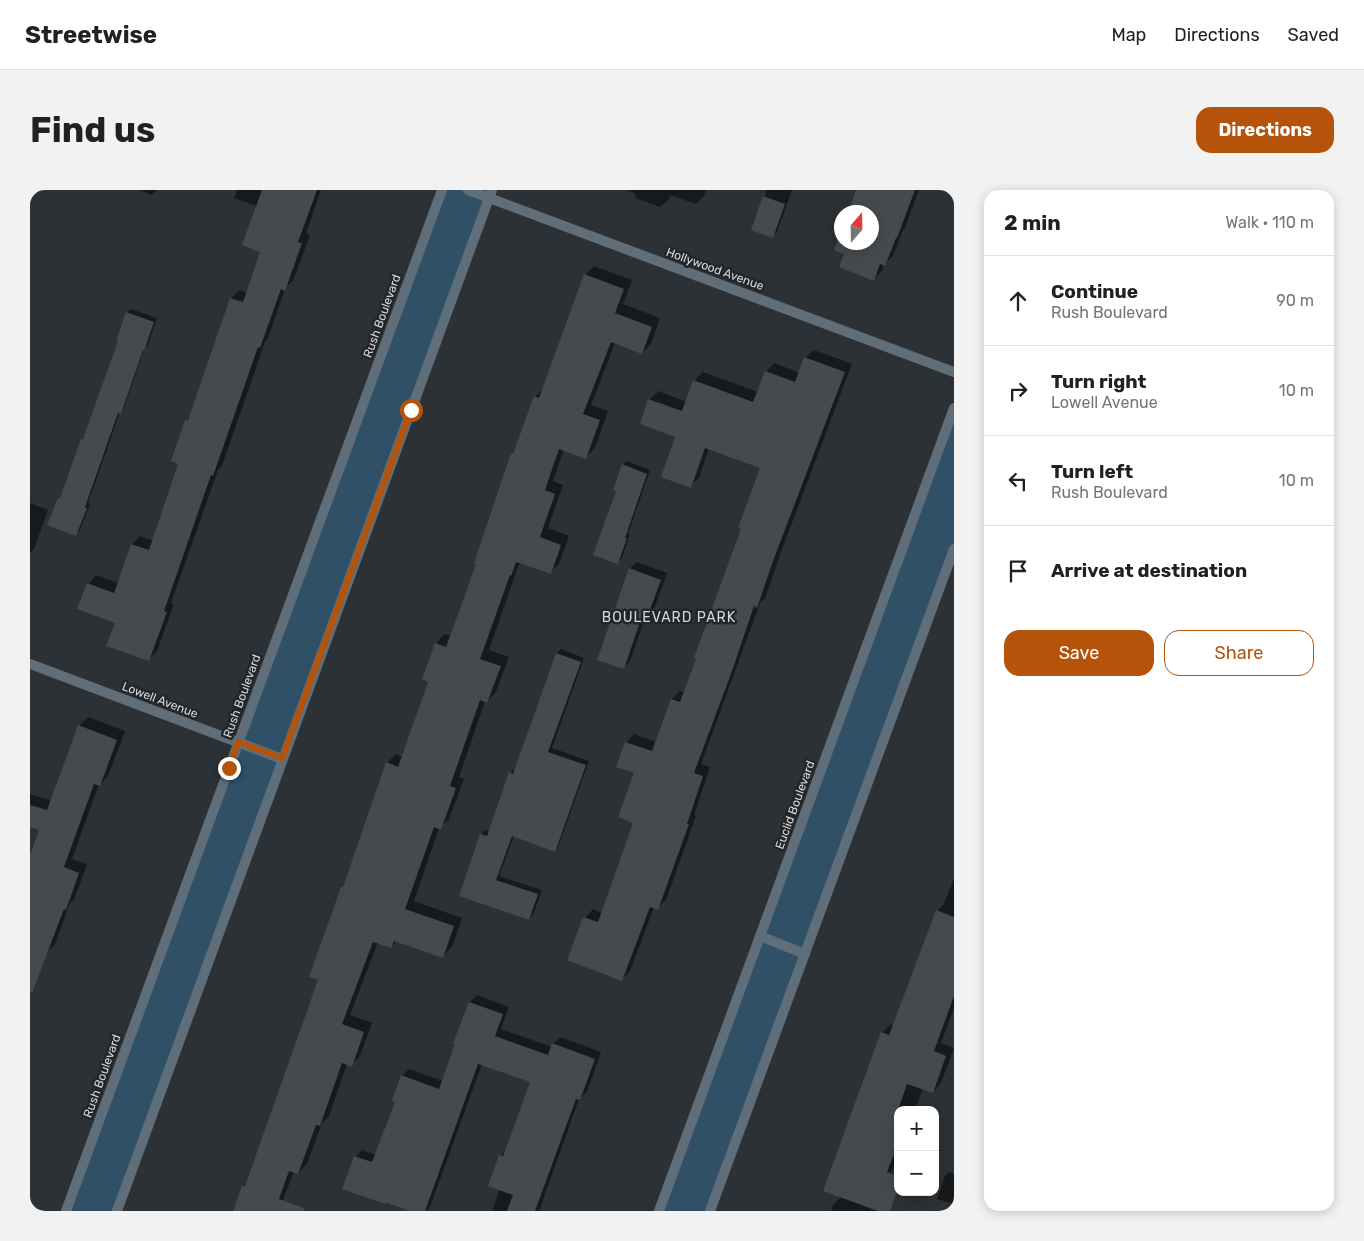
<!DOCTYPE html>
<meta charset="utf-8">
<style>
body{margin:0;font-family:Rubik,sans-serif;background:#f2f2f2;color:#202124}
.controls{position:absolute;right:15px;bottom:15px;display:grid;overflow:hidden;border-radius:10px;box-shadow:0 2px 12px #0003}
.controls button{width:45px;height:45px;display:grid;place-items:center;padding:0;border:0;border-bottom:1px solid #e0e0e0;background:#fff;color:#202124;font:25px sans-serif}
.compass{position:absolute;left:804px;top:15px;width:45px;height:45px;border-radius:50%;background:#fff;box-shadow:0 2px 12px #0003;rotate:20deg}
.stop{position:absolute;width:15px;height:15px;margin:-11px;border:4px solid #b45309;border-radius:50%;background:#fff}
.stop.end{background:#b45309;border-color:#fff;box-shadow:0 1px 5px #0008}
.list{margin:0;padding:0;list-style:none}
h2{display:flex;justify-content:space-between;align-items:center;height:65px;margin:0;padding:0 20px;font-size:21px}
h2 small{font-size:16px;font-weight:400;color:#757577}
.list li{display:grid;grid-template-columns:32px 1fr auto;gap:15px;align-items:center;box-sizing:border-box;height:90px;padding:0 20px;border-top:1px solid #e0e0e0}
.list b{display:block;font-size:19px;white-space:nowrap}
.list p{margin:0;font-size:16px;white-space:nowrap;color:#757577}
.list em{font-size:16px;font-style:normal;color:#757577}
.actions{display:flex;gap:10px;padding:15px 20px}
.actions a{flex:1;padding:11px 0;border:1px solid #b45309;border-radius:15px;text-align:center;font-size:18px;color:#b45309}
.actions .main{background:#b45309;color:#fff}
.icon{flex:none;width:28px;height:28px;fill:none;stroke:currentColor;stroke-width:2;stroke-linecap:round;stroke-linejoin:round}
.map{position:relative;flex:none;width:924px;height:1021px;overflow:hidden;border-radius:15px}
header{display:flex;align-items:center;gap:30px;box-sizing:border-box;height:70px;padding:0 25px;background:#fff;border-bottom:1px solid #e0e0e0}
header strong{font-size:24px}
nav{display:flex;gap:28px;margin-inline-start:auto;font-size:18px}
.intro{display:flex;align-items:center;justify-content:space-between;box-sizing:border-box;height:120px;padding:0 30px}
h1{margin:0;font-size:35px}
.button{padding:12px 22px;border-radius:15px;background:#b45309;color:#fff;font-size:18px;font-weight:700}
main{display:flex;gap:30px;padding:0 30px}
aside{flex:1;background:#fff;border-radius:15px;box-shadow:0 2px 12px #0003}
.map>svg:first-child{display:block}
.green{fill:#2f5067}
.shadow{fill:#0007}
.building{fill:#454a4f}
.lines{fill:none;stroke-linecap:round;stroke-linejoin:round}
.minor{stroke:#5f6e79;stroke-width:10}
.route{stroke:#b45309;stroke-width:6}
.labels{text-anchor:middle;stroke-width:5;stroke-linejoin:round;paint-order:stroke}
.street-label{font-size:12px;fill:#d7dadd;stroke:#22272b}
.neighbourhood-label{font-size:14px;letter-spacing:1px;fill:#d7dadd;stroke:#22272b}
</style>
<header>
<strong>Streetwise</strong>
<nav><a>Map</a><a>Directions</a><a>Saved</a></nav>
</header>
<div class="intro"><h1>Find us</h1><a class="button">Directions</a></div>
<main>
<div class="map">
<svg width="924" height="1021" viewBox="0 0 924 1021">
<rect width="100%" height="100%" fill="#2c3135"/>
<g class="green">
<path d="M 412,0 L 462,0 L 87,1021 L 36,1021 Z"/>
<path d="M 924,218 L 924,359 L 680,1021 L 629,1021 Z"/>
</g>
<g class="shadow">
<path d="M 109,0 L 127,0 L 122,5 Z"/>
<path d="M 207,0 L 291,0 L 276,43 L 280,45 L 263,91 L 256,97 L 238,148 L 235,152 L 192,276 L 188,280 L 141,413 L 144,414 L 127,461 L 118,470 L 86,432 L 58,394 L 66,385 L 88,393 L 102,355 L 110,346 L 123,351 L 150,273 L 156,230 L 161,226 L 201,108 L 210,100 L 217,103 L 232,61 L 227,16 L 204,8 Z"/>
<path d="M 596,0 L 676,0 L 674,6 L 666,14 L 640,5 L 639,9 L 630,17 L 605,8 L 606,4 Z"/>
<path d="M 737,0 L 762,0 L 747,42 L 743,46 L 722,39 Z"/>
<path d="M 834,0 L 889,0 L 875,38 L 873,40 L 863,66 L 854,75 L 852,81 L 843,90 L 816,63 L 812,52 L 842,52 L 842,22 L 825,22 Z"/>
<path d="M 564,76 L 602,90 L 593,114 L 630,128 L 621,154 L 612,163 L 585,153 L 561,215 L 578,221 L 565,258 L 556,267 L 534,259 L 523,291 L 533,295 L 518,338 L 539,346 L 529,374 L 520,383 L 491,372 L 488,377 L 459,460 L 479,467 L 466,502 L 457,511 L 455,511 L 429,587 L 434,589 L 419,629 L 409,638 L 384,711 L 432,728 L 422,757 L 413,766 L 367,751 L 361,756 L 348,752 L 320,825 L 342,833 L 330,866 L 321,875 L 317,874 L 299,926 L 292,933 L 277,974 L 268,983 L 264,981 L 249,1021 L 204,1021 L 213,996 L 218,992 L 290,790 L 312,698 L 315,695 L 357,573 L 366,564 L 373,567 L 400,491 L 393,489 L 406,453 L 415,444 L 421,446 L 447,373 L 482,264 L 485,262 L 505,207 L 514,198 L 555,85 Z"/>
<path d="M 101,119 L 127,128 L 118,155 L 115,157 L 94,218 L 90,222 L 58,313 L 60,314 L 50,340 L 46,344 L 29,308 L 33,304 L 52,249 L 55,246 L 90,151 L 97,123 Z"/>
<path d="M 784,160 L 822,174 L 751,362 L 735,408 L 730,413 L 671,574 L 680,577 L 664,625 L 666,626 L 636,710 L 627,718 L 624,717 L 600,781 L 592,790 L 555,728 L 563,719 L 572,723 L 605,632 L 606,582 L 596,553 L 604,544 L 626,552 L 642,509 L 650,501 L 655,503 L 712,338 L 732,277 L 679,258 L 669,288 L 660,296 L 647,246 L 611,233 L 620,209 L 628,201 L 657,212 L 664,191 L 673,182 L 728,202 L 736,182 L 744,173 L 770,183 L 775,168 Z"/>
<path d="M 597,271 L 620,280 L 598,344 L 600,344 L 592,368 L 588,372 L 588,300 L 593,275 Z"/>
<path d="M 0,313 L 18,320 L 4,359 L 0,363 Z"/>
<path d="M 607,372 L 637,383 L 625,417 L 618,423 L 617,423 L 600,471 L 593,478 L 600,378 Z"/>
<path d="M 531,459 L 554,468 L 522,558 L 559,571 L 528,657 L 524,661 L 484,646 L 469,686 L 512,700 L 503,725 L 499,729 L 430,705 L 451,644 L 455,640 L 459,642 L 480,583 L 484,579 L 486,580 L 527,463 Z"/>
<path d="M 58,527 L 95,541 L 78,586 L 70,595 L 69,594 L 42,669 L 57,674 L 44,710 L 40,713 L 25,754 L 16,763 L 0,801 L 0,669 L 11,640 L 0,636 L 0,604 L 22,611 L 49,536 Z"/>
<path d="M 924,688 L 924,818 L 911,853 L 924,858 L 911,893 L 903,902 L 893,898 L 885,920 L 868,920 L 868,966 L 862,981 L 854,990 L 852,843 L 861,834 L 864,836 L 907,721 L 914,714 Z"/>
<path d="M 447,805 L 479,817 L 471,839 L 522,857 L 523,854 L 530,847 L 571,862 L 557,902 L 549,909 L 509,1021 L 462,1021 L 470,999 L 470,966 L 477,959 L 501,892 L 452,874 L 400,1017 L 396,1021 L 384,1021 L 356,1011 L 354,1013 L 325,967 L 332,960 L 346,965 L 366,911 L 372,886 L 379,879 L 413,891 L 440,812 Z"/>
<path d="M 919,982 L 924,984 L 924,1014 L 907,1009 L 915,986 Z"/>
<path d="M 811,1007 L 848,1021 L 801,1021 L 803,1015 Z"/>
</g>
<g class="building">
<path d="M 232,0 L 287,0 L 268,52 L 272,53 L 255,101 L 251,99 L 230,158 L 228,157 L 183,286 L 181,285 L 134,421 L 137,422 L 119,471 L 76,456 L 85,433 L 47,419 L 57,393 L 84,403 L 101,354 L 119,360 L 148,274 L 141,271 L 155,230 L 158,230 L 200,108 L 213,112 L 230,62 L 212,55 Z"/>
<path d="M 826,0 L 885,0 L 867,48 L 866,48 L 855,76 L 850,74 L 844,91 L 809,77 L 814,64 L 804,60 L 812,40 L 812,52 L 842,52 L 842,22 L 818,22 Z"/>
<path d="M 733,6 L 755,14 L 743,48 L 721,40 Z"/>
<path d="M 554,84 L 594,99 L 585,123 L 622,137 L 612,164 L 581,152 L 553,224 L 570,230 L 556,269 L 529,259 L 515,300 L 525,304 L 510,347 L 531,355 L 521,384 L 486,372 L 481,386 L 480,385 L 450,469 L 471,476 L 457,513 L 450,510 L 420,596 L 426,598 L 411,640 L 404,637 L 375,719 L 424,736 L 413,768 L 364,751 L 361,758 L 343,752 L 312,834 L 334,842 L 322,877 L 312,873 L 290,936 L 286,935 L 268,984 L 259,981 L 249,1009 L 274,1018 L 274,1021 L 203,1021 L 212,996 L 215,996 L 288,790 L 279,787 L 311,697 L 313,697 L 356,572 L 368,577 L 398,492 L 392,489 L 405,453 L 416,457 L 446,374 L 444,373 L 481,263 L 483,264 L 504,206 L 509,208 Z"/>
<path d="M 96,122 L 124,132 L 114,161 L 113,160 L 91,224 L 88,223 L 55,317 L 57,318 L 46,346 L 17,335 L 28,308 L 30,308 L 51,249 L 53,249 L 88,151 L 86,151 Z"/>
<path d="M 774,167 L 815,182 L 743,371 L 727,418 L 724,416 L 702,481 L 664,583 L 673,586 L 657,634 L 659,634 L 628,720 L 620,717 L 592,791 L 537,770 L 553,727 L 568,732 L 603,633 L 588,627 L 604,583 L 586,577 L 595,552 L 622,561 L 641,509 L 650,512 L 666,469 L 664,468 L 711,339 L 708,338 L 730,278 L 675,258 L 661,298 L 631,287 L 645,247 L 610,234 L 618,209 L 652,221 L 663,190 L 723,212 L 735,181 L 765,192 Z"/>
<path d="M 592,274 L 617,284 L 595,348 L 597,348 L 588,374 L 563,365 L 586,301 L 583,300 Z"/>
<path d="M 599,378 L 631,390 L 618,425 L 613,423 L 594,479 L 567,470 Z"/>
<path d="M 526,463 L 551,472 L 518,562 L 556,575 L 525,662 L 482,646 L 466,690 L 508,704 L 499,730 L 429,706 L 450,644 L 457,646 L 479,582 L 483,584 Z"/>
<path d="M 48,535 L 87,550 L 70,596 L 64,594 L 34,677 L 49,683 L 36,720 L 34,719 L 2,803 L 0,802 L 0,665 L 9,640 L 0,637 L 0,615 L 17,620 Z"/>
<path d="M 906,720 L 924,727 L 924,806 L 904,861 L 916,866 L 903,903 L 877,894 L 868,920 L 868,954 L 857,982 L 868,986 L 868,999 L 860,1021 L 848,1021 L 793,1001 L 851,842 L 859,845 Z"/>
<path d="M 439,812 L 473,824 L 465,846 L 518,865 L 522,853 L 565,869 L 550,910 L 546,909 L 505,1021 L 477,1021 L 483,1005 L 458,996 L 469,965 L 473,966 L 500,892 L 448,874 L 395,1021 L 380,1021 L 355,1012 L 355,1014 L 312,999 L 324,966 L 342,972 L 365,912 L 362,911 L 371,885 L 409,899 L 425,854 L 423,853 Z"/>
</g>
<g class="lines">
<g class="minor">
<path d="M 438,0 L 924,182"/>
<path d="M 0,474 L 252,569"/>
<path d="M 730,746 L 775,764"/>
<path d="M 36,1021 L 412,0"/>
<path d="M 87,1021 L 462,0"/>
<path d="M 629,1021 L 924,218"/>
<path d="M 680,1021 L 924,359"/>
</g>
</g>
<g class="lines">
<path class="route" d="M 199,578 L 208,552 L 252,568 L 381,220"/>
</g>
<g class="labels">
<g class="street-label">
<text transform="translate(685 79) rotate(20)" y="4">Hollywood Avenue</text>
<text transform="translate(352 126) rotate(-70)" y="4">Rush Boulevard</text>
<text transform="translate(212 506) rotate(-70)" y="4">Rush Boulevard</text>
<text transform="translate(130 510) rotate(21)" y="4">Lowell Avenue</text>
<text transform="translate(765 615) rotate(-70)" y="4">Euclid Boulevard</text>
<text transform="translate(72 886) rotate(-70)" y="4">Rush Boulevard</text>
</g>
<g class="neighbourhood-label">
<text x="639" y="432">BOULEVARD PARK</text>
</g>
</g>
</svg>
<div class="controls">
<button>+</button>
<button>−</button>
</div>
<svg class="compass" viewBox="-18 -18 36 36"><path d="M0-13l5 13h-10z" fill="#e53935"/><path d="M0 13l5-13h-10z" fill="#757577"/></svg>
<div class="stop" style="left:381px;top:220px"></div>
<div class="stop end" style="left:199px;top:578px"></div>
</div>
<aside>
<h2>2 min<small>Walk · 110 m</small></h2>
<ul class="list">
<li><svg class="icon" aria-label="ahead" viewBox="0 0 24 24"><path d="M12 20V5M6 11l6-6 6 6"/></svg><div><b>Continue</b><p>Rush Boulevard</p></div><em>90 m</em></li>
<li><svg class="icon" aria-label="right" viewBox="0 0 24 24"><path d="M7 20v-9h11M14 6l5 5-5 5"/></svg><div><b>Turn right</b><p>Lowell Avenue</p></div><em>10 m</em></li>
<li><svg class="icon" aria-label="left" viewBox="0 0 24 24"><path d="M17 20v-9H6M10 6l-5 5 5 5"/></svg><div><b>Turn left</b><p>Rush Boulevard</p></div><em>10 m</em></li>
<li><svg class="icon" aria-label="arrive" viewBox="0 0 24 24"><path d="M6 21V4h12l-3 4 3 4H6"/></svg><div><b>Arrive at destination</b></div></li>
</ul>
<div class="actions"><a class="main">Save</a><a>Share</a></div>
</aside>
</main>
